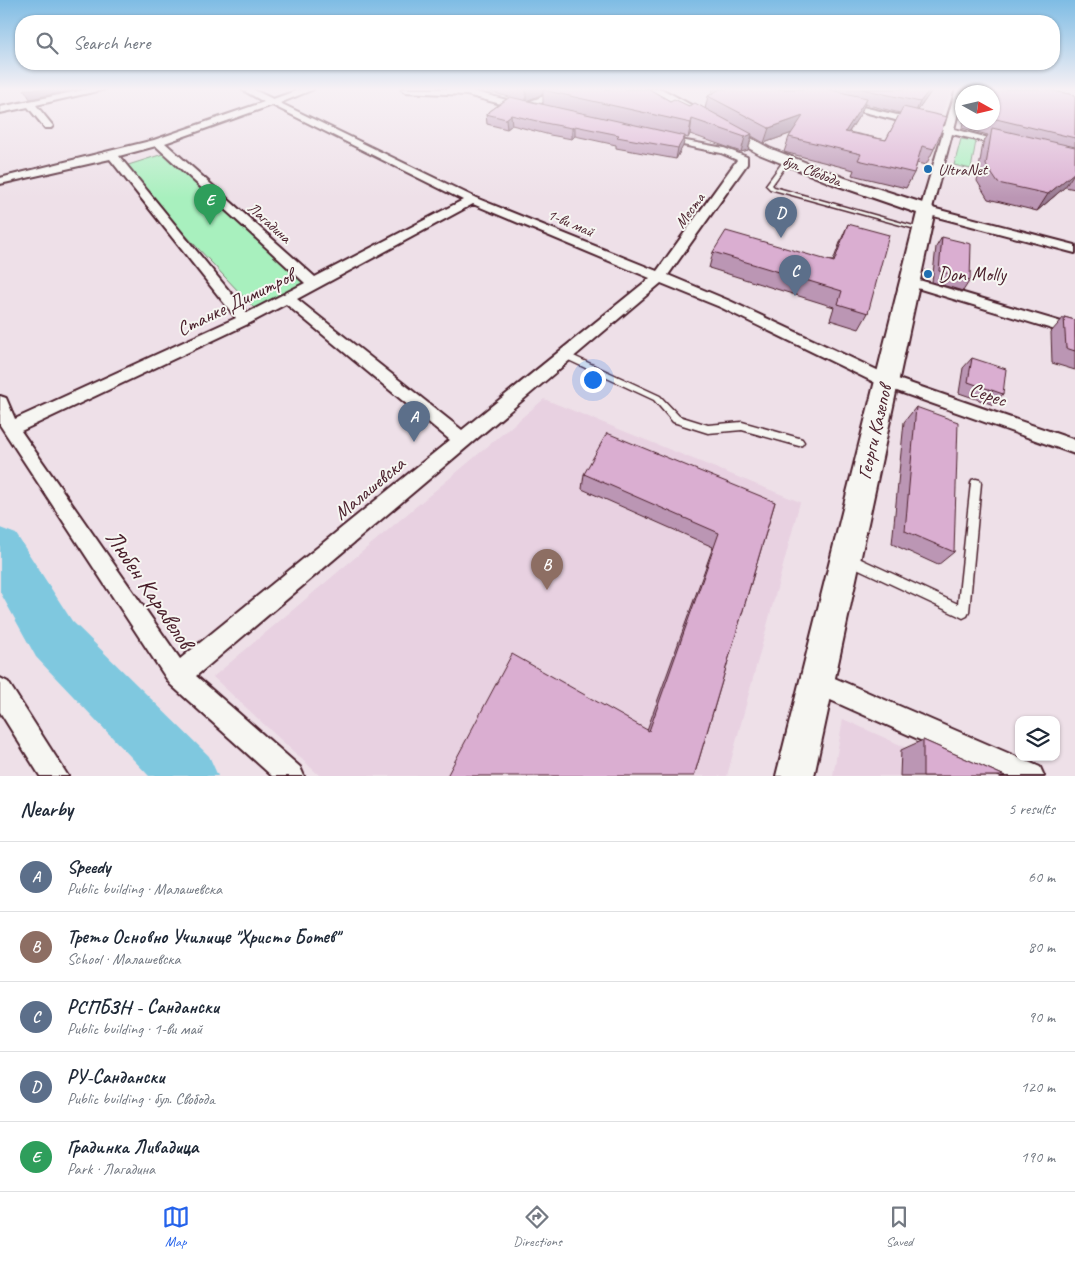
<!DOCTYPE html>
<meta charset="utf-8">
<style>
body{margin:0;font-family:Caveat,sans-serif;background:#f2f2f3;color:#1f2937}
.controls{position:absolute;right:15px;bottom:15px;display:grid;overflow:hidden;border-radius:10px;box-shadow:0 1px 4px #0004}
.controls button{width:45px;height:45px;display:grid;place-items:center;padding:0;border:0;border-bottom:1px solid #e0e1e3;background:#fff;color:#1f2937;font:25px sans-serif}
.compass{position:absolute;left:955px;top:85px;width:45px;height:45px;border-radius:50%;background:#fff;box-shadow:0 1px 4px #0004;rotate:98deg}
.you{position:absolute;left:592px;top:379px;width:18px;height:18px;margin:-12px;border:4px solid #fff;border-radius:50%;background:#1a73e8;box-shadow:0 0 0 8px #1a73e833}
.badge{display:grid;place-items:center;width:32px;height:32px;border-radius:50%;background:#2563eb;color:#fff;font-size:16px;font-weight:700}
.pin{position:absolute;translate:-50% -41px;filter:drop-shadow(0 1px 2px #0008)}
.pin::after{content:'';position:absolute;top:26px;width:18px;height:15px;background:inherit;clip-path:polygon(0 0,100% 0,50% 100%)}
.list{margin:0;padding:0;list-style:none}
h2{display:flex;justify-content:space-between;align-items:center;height:65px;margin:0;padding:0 20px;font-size:21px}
h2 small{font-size:16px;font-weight:400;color:#747a83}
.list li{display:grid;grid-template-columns:32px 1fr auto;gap:15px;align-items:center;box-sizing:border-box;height:70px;padding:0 20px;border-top:1px solid #e0e1e3}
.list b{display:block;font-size:19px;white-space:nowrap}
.list p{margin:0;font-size:16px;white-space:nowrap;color:#747a83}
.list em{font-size:16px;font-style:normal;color:#747a83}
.icon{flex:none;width:28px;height:28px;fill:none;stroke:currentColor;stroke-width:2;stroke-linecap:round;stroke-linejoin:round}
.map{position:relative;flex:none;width:1075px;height:776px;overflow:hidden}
.search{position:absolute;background:#fff;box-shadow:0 1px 4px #0004;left:15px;right:15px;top:15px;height:55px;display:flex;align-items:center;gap:12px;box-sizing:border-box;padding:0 18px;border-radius:20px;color:#747a83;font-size:19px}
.sheet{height:415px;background:#fff}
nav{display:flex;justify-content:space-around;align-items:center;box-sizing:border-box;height:70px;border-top:1px solid #e0e1e3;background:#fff;font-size:14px;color:#747a83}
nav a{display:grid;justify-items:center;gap:2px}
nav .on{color:#2563eb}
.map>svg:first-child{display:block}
.built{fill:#e8d1e1}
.green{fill:#a8f0be;stroke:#798874}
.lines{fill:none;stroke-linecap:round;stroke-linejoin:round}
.river{fill:#7fc8df;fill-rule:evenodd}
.lane-casing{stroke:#4a1f2b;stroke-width:3}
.street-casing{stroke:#4a1f2b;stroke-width:4}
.secondary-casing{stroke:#4a1f2b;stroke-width:4}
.lane{fill:#f6f6f2;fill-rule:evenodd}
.street{fill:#f6f6f2;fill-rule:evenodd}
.secondary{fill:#f6f6f2;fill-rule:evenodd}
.wall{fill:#bb96b4;stroke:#4a1f2b;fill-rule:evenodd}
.shaded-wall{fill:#997a92;stroke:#4a1f2b}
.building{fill:#daaed1;stroke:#4a1f2b}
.poi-dot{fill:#1f6fb2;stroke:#f6f6f2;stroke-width:2}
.labels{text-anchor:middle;stroke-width:4;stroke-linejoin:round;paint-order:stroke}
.far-poi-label{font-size:16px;fill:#4a1f2b;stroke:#f6f6f2;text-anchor:start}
.far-street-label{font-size:16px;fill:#4a1f2b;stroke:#f6f6f2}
.poi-label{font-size:20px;fill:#4a1f2b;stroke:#f6f6f2;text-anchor:start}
.street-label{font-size:20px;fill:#4a1f2b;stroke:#f6f6f2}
.near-street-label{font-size:24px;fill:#4a1f2b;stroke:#f6f6f2}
</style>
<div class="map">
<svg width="1075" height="776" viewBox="0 0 1075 776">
<rect width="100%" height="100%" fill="#eee0e8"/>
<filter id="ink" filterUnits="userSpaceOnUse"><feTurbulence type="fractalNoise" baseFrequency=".02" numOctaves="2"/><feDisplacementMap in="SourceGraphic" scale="10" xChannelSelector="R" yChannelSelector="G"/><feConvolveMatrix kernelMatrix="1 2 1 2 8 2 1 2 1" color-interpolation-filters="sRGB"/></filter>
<g filter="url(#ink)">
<g class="built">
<path d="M 792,89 L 952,89 L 937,125 Z"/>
<path d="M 544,399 L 800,502 L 727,776 L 320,776 L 213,677 Z"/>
<path d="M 843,719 L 969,776 L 833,776 Z"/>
</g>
<g class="green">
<path d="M 961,139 L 976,141 L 971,169 L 954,165 Z"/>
<path d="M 166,153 L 306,284 L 254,308 L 122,167 Z"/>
</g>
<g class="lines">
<path class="river" d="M 0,528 L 16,534 L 72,621 L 209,756 L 218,776 L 149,776 L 36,657 L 0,592 Z"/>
<defs>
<g id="lane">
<path d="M 785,159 L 790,160 L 772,185 L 774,187 L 924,229 L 921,231 L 919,230 L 770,189 L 766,185 Z"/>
<path d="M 565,352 L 660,396 L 679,416 L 708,425 L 742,422 L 799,438 L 802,439 L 804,442 L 802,445 L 799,446 L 742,430 L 708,433 L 673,422 L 654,400 L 562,357 L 561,355 L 562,353 Z"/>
<path d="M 976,479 L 980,480 L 981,483 L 969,612 L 967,616 L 963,618 L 959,616 L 846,563 L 844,559 L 846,555 L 850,554 L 958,604 L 971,483 L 972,480 Z"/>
</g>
<g id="street">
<path d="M 88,89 L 106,89 L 36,105 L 53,126 L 51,128 L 45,128 L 28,107 L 0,113 L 0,107 Z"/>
<path d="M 241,89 L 252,89 L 273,99 L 301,89 L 314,89 L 280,103 L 476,198 L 657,271 L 737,160 L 721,153 L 659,140 L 659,136 L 724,148 L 747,157 L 747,164 L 668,275 L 730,301 L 892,377 L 1075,440 L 1075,454 L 880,385 L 720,307 L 661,283 L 196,676 L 300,767 L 304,776 L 272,776 L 170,684 L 0,425 L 0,396 L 6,398 L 15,419 L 236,318 L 110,159 L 0,184 L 0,178 L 154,140 L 264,102 ZM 272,105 L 463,200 L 315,277 L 165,143 ZM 156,146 L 305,283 L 247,313 L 119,156 ZM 473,204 L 650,278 L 462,430 L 297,299 ZM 286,304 L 450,440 L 180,659 L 21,431 L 250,323 Z"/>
<path d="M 401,89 L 464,89 L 523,104 L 562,89 L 575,89 L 524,110 L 467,95 L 405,92 Z"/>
<path d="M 956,89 L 964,89 L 954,129 L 1012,144 L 1007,147 L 952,134 L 932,208 L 1075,245 L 1075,253 L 922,213 L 920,210 L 943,132 L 836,105 L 841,102 L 945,126 Z"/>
<path d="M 909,277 L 1075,326 L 1075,336 L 904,284 L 902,281 L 904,278 Z"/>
<path d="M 816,670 L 1040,767 L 1044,776 L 1001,776 L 808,690 L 804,682 L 808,674 Z"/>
<path d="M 0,678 L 8,682 L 68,776 L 40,776 L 0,712 Z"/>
</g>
<path id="secondary" d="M 646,89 L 662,89 L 769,148 L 845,178 L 932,206 L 935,210 L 814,776 L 776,776 L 917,213 L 833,184 L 759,154 Z"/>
</defs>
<use href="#lane" class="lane-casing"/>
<use href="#street" class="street-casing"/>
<use href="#secondary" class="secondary-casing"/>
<use href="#lane" class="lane"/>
<use href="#street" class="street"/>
<use href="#secondary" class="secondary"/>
</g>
<g class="wall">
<path d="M 480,89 L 649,89 L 670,101 L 689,106 L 705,109 L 708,96 L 712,94 L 713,89 L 933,89 L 918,110 L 934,149 L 926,165 L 917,163 L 914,173 L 906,188 L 852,175 L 854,170 L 784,152 L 789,137 L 792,133 L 764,143 L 752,136 L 748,150 L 741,152 L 690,134 L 688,138 L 685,137 L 683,146 L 676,159 L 616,148 L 616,145 L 575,136 L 572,139 L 550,135 L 512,125 L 507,129 L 487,124 L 486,114 L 509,97 ZM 543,94 L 543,104 L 527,100 ZM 864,104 L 900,113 L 886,140 L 849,132 L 861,113 Z"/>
<path d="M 972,89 L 1043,89 L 1075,95 L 1075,189 L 1065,187 L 1037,211 L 988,199 L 977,181 L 983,143 L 988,135 L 962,128 L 963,122 L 992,122 L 992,92 L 971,92 Z"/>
<path d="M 848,224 L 868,313 L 859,329 L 830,320 L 834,307 L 709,268 L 713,252 L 833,261 L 841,240 Z"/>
<path d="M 942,237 L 970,280 L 963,291 L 932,282 L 936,247 Z"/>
<path d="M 1064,317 L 1075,320 L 1075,370 L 1052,363 L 1051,332 Z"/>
<path d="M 972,358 L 1003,394 L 994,405 L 959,393 L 963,368 Z"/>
<path d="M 916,407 L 954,552 L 938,565 L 892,544 L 904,422 Z"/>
<path d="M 584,474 L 775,502 L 694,776 L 647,730 L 713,547 L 582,489 Z"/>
<path d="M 923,740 L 1005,776 L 900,776 L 901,750 Z"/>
</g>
<g class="shaded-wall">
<path d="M 24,89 L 77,89 L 30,99 Z"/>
<path d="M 526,89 L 556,89 L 543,90 L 543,94 L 526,101 Z"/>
<path d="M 930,89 L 933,89 L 914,116 L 920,102 Z"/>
<path d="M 867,98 L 861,113 L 839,147 L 845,132 Z"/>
<path d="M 511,115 L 512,125 L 507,129 L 506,119 Z"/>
<path d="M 803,116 L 798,131 L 764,143 L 769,128 Z"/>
<path d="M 692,119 L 690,134 L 688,138 L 691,123 Z"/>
<path d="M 575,126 L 575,136 L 572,139 L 572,128 Z"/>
<path d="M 752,134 L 748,150 L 741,152 L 745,137 Z"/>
<path d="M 685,136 L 683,146 L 676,159 L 678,148 Z"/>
<path d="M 1075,172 L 1065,187 L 1037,211 L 1048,194 Z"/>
</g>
<g class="building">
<path d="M 545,89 L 649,89 L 670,101 L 674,99 L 689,106 L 695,103 L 752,134 L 745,137 L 692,119 L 691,123 L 543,90 Z"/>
<path d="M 720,89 L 826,89 L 867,98 L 845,132 L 886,140 L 903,107 L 947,117 L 934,149 L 922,146 L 914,173 L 858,160 L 861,154 L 789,137 L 803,116 L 769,128 L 708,96 Z"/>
<path d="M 862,89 L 930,89 L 920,102 Z"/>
<path d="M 976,89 L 1043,89 L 1075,95 L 1075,138 L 992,118 L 992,92 L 975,92 Z"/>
<path d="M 510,97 L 685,136 L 678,148 L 617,137 L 619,135 L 575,126 L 572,128 L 550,124 L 511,115 L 506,119 L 486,114 Z"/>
<path d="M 992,128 L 1075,147 L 1075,172 L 1048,194 L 998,183 L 986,165 Z"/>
<path d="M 848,224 L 889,235 L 868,313 L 838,304 L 842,291 L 713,252 L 726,231 L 834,262 Z"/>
<path d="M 942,237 L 971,244 L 970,280 L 939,271 Z"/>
<path d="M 1064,317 L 1075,320 L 1075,351 L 1066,348 Z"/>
<path d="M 972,358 L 1006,369 L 1003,394 L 968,382 Z"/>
<path d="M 916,407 L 958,422 L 954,552 L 905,531 Z"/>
<path d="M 607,433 L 775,502 L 694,776 L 447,776 L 512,654 L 649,731 L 719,533 L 584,474 Z"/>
<path d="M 923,740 L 1005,776 L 923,776 Z"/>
</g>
</g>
<linearGradient id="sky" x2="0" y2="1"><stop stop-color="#7ebce4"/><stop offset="0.45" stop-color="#f7f1f5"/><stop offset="1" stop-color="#f7f1f5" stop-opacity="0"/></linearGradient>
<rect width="1075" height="198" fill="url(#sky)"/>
<g class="poi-dot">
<circle cx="928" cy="169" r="5"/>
<circle cx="928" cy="274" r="5"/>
</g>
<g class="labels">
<g class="far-poi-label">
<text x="938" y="175">UltraNet</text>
</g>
<g class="far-street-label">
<text transform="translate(812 170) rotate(21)" y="6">бул. Свобода</text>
<text transform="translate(689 210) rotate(-54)" y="6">Места</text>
<text transform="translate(270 222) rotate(42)" y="6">Лагадина</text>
<text transform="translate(571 222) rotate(23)" y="6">1-ви май</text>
</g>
<g class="poi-label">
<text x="938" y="281">Don Molly</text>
</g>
<g class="street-label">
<text transform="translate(235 302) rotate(-26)" y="7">Станке Димитров</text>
<text transform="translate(988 394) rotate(19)" y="7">Серес</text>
<text transform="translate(874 432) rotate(-77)" y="7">Георги Казепов</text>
<text transform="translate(369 488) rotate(-40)" y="7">Малашевска</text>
</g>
<g class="near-street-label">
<text transform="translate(150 589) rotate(56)" y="8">Любен Каравелов</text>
</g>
</g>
</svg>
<div class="controls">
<button><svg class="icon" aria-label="layers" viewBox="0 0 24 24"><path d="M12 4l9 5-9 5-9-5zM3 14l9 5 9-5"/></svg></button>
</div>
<svg class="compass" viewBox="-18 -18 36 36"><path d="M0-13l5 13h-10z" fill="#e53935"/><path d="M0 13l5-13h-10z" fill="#747a83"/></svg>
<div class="you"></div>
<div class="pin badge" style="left:414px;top:442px;background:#5c6f8a">A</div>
<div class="pin badge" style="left:547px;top:590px;background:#8d6e63">B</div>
<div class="pin badge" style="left:795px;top:296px;background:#5c6f8a">C</div>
<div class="pin badge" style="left:781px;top:238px;background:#5c6f8a">D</div>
<div class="pin badge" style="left:210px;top:225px;background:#2e9e5b">E</div>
<div class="search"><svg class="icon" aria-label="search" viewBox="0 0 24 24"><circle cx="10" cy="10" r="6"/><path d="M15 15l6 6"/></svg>Search here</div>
</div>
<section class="sheet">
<h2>Nearby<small>5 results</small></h2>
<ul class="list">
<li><span class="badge" style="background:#5c6f8a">A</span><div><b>Speedy</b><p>Public building · Малашевска</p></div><em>60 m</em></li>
<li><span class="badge" style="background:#8d6e63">B</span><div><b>Трето Основно Училище &quot;Христо Ботев&quot;</b><p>School · Малашевска</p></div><em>80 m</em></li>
<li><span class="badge" style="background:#5c6f8a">C</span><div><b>РСПБЗН - Сандански</b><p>Public building · 1-ви май</p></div><em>90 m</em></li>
<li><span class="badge" style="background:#5c6f8a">D</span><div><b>РУ-Сандански</b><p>Public building · бул. Свобода</p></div><em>120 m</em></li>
<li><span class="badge" style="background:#2e9e5b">E</span><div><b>Градинка Ливадица</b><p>Park · Лагадина</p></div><em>190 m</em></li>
</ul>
</section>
<nav>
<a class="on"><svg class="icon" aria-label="map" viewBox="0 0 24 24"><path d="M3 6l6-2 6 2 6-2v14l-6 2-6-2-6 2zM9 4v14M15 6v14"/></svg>Map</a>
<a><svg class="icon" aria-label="directions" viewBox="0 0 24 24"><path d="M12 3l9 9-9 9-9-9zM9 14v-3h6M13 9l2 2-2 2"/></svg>Directions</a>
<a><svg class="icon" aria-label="saved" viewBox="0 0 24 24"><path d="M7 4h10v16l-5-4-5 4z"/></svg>Saved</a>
</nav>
